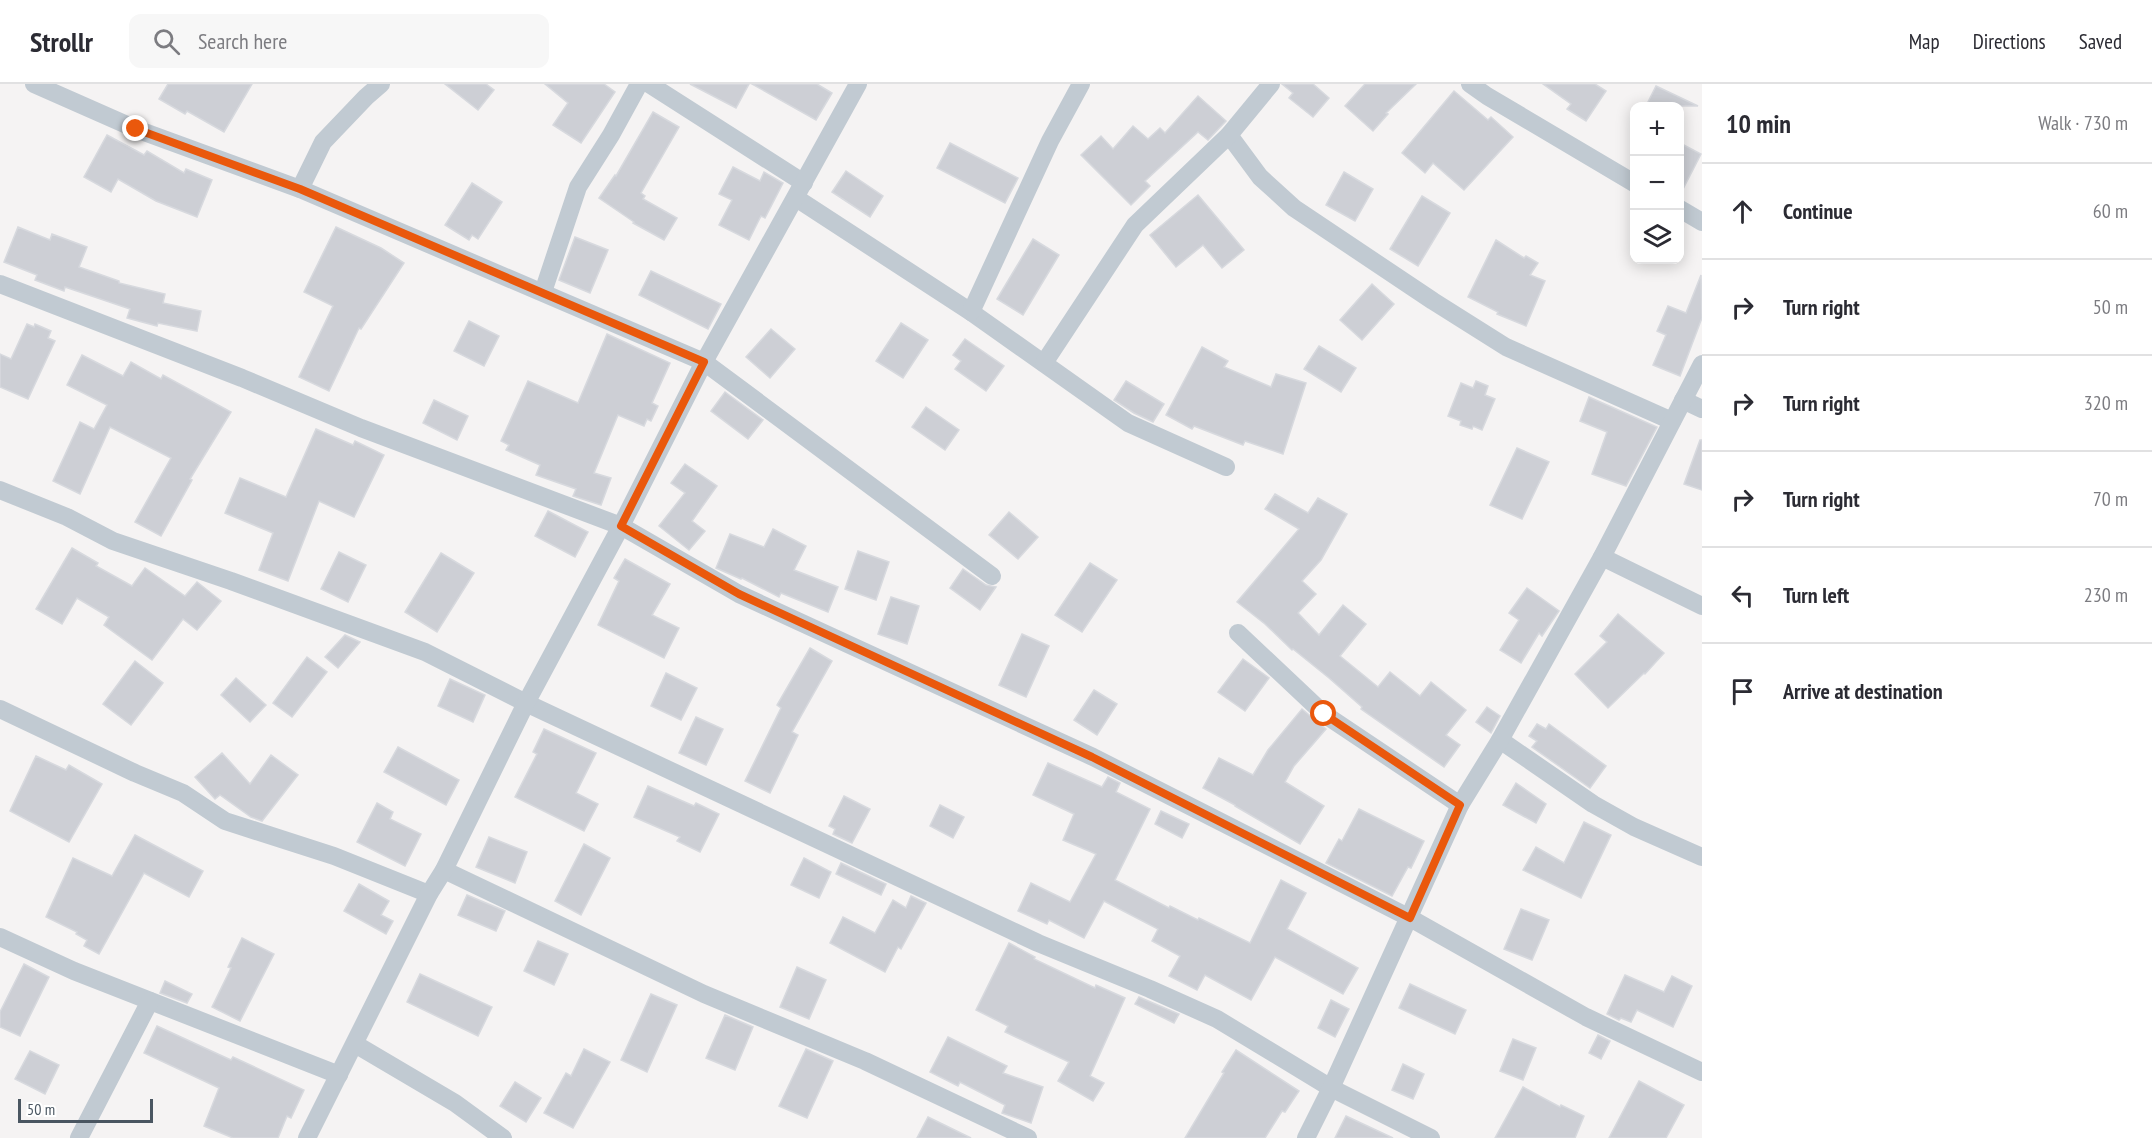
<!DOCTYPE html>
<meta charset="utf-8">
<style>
body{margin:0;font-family:"PT Sans Narrow",sans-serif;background:#f7f7f7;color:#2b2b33}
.controls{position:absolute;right:18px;top:18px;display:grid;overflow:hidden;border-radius:12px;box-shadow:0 3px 15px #0003}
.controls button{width:54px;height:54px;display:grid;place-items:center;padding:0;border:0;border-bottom:2px solid #e1e1e2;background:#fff;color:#2b2b33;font:30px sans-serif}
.scale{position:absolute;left:18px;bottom:15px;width:135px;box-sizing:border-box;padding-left:6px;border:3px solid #4a5661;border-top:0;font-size:16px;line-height:21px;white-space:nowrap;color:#4a5661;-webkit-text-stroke:4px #fff;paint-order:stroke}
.stop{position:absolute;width:18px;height:18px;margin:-14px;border:4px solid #ea580c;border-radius:50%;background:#fff}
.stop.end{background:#ea580c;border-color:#fff;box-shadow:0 2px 6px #0008}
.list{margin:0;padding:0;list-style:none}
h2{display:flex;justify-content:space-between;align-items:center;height:78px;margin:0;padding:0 24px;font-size:26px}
h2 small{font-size:20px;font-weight:400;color:#7c7c81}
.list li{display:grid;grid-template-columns:39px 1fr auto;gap:18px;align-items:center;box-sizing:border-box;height:96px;padding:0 24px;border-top:2px solid #e1e1e2}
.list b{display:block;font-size:22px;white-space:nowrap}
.list em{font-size:20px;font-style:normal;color:#7c7c81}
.icon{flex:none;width:33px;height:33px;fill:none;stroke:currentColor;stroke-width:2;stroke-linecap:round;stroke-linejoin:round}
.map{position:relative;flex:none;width:1702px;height:1054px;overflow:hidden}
header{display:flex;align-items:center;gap:36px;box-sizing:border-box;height:84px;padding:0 30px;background:#fff;border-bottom:2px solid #e1e1e2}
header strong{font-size:28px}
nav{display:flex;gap:33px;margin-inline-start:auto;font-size:21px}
.search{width:420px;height:54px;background:#f7f7f7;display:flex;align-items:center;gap:15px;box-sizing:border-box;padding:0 21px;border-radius:12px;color:#7c7c81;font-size:22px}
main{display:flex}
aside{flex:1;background:#fff}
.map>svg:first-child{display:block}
.building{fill:#cdcfd5;stroke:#d7d9de;stroke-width:1.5}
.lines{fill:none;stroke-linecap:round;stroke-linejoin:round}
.minor{stroke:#c1cad2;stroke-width:18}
.route{stroke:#ea580c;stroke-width:8}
</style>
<header>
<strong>Strollr</strong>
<div class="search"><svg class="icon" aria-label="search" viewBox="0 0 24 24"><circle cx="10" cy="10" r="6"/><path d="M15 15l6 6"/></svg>Search here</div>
<nav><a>Map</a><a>Directions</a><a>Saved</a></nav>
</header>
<main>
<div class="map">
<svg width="1702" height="1054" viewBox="0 0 1702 1054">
<rect width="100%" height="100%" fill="#f5f3f3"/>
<g class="building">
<path d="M 168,0 L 252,0 L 224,48 L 187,27 L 185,30 L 159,15 Z"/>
<path d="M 445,0 L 486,0 L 494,6 L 478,26 Z"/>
<path d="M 545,0 L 604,0 L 615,8 L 581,59 L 553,41 L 568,19 Z"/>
<path d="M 690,0 L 749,0 L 736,24 Z"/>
<path d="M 752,0 L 817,0 L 832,9 L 816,36 Z"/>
<path d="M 1282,0 L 1313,0 L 1329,14 L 1313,33 L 1289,14 L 1293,9 Z"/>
<path d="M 1365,0 L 1416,0 L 1386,29 L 1388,30 L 1373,47 L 1345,22 Z"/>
<path d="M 1543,0 L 1595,0 L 1606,7 L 1586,37 L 1567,25 L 1571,20 Z"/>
<path d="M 1656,2 L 1698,22 L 1646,22 Z"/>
<path d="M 1454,7 L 1488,36 L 1491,33 L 1513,53 L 1464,106 L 1433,79 L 1425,89 L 1402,69 Z"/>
<path d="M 1198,12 L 1226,37 L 1208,56 L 1198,48 L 1145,97 L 1150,102 L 1131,121 L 1081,71 L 1101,52 L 1113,65 L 1133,42 L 1148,55 L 1160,44 L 1165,49 Z"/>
<path d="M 653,28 L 679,43 L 641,109 L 645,112 L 643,115 L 677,134 L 664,156 L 633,139 L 634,138 L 599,114 L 615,91 L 616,92 Z"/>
<path d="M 107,51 L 144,71 L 147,67 L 184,89 L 186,85 L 212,96 L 197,133 L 156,117 L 118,95 L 111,108 L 84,93 Z"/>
<path d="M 950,59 L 1018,94 L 1005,119 L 937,84 Z"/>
<path d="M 1680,59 L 1701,70 L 1680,111 Z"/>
<path d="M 733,83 L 760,97 L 764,88 L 783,99 L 765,134 L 761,132 L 749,156 L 719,141 L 732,116 L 719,110 Z"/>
<path d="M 846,87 L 883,112 L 870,133 L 832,108 Z"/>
<path d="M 1344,88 L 1373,105 L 1355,137 L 1326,121 Z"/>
<path d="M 472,99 L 502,118 L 478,155 L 472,151 L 469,156 L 445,141 Z"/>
<path d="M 1198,111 L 1244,166 L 1222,184 L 1203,161 L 1176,183 L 1150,151 Z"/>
<path d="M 1422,112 L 1450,129 L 1418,182 L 1390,165 Z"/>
<path d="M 18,143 L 50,156 L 52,150 L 87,163 L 79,183 L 119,197 L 119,199 L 165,210 L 163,219 L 201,227 L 197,247 L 158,239 L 157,242 L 127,234 L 130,225 L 65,203 L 64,207 L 35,196 L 37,191 L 4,178 Z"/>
<path d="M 336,143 L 381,164 L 404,179 L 361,245 L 359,244 L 329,307 L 299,293 L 333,222 L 304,208 Z"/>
<path d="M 575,153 L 608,166 L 590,209 L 559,196 Z"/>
<path d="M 1033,155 L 1059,171 L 1023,231 L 997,215 Z"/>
<path d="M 1496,156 L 1524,174 L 1526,172 L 1538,179 L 1530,191 L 1545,197 L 1526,242 L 1497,230 L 1498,228 L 1468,213 Z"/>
<path d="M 651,187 L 721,220 L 708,245 L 639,211 Z"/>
<path d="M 1701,191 L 1702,234 L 1680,292 L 1653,281 L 1666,251 L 1657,247 L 1668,222 L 1686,229 Z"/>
<path d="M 1372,200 L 1394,220 L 1362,256 L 1340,236 Z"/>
<path d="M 469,237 L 499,252 L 484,282 L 454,267 Z"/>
<path d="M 901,239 L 928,256 L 903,294 L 876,277 Z"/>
<path d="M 27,240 L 34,243 L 35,240 L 51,247 L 48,254 L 55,257 L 28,315 L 0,303 L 0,270 L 11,275 Z"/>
<path d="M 771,245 L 795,265 L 770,294 L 746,273 Z"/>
<path d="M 607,250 L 670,279 L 652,319 L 658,322 L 651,337 L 647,335 L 644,342 L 618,331 L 594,389 L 611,394 L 601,421 L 573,412 L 576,405 L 536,391 L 540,381 L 506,366 L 509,361 L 501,357 L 528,297 L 578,319 Z"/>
<path d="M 965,255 L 1004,282 L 986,307 L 955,285 L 961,277 L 953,271 Z"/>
<path d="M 1319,262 L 1356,284 L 1341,308 L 1304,285 Z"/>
<path d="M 1202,263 L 1228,277 L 1224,283 L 1271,303 L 1276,290 L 1306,299 L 1283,370 L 1245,357 L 1243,361 L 1194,342 L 1192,345 L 1166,331 Z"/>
<path d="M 82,271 L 123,292 L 131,278 L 161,295 L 163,291 L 231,328 L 190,395 L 192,396 L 161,452 L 135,438 L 171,374 L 110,343 L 80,410 L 53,397 L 80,338 L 94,345 L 107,321 L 67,301 Z"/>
<path d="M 1126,297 L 1164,320 L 1153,338 L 1134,329 L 1114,316 Z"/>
<path d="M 1476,297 L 1488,302 L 1485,311 L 1495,315 L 1482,346 L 1473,342 L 1472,345 L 1460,341 L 1461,337 L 1448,332 L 1461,299 L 1473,304 Z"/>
<path d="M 725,308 L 763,336 L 748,355 L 711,327 Z"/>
<path d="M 1589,313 L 1657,343 L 1626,402 L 1592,390 L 1607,348 L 1580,337 Z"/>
<path d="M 434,316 L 468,332 L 457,356 L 423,339 Z"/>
<path d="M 926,323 L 959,346 L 945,366 L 912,343 Z"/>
<path d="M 316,345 L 353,361 L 355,357 L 384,371 L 354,433 L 319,417 L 288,497 L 259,486 L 273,449 L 225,429 L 240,394 L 286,413 Z"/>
<path d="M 1700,356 L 1702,356 L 1702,406 L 1684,400 Z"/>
<path d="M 1517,364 L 1549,378 L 1522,435 L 1490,421 Z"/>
<path d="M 685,380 L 717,402 L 692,437 L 705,447 L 689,466 L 659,442 L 685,409 L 671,399 Z"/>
<path d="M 1275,410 L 1308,429 L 1318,414 L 1347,430 L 1321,476 L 1302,497 L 1316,510 L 1298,529 L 1319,551 L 1343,521 L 1366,540 L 1340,572 L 1378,603 L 1390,588 L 1420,612 L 1431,598 L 1466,626 L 1446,651 L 1460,661 L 1444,683 L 1361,625 L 1362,623 L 1329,594 L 1293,565 L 1292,566 L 1265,540 L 1237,518 L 1299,445 L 1265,425 Z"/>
<path d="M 548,427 L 588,448 L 575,473 L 535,452 Z"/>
<path d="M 1009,428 L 1038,453 L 1018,475 L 989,451 Z"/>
<path d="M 773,445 L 806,462 L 794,486 L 838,503 L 828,528 L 781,509 L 779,513 L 742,494 L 741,495 L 716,484 L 730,450 L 764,463 Z"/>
<path d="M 72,464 L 98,479 L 96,482 L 132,502 L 145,484 L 185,512 L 197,498 L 221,517 L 197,546 L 183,535 L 152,576 L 104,541 L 109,533 L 77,514 L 62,540 L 36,525 Z"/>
<path d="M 858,467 L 889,478 L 876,516 L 845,505 Z"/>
<path d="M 339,468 L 366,481 L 348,518 L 321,505 Z"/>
<path d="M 441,469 L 474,489 L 437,548 L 405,528 Z"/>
<path d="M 625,475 L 670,500 L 652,531 L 679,544 L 664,574 L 598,541 L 619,497 L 614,494 Z"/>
<path d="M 1090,479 L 1117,496 L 1082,548 L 1055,531 Z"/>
<path d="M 963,485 L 986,501 L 996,503 L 980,526 L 950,504 Z"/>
<path d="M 1527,504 L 1559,527 L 1542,552 L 1539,549 L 1521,579 L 1500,566 L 1519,536 L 1509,529 Z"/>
<path d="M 891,513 L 919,522 L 907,560 L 878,550 Z"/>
<path d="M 1618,530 L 1664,569 L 1645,590 L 1644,589 L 1608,624 L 1575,590 L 1607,558 L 1600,552 Z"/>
<path d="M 1022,550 L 1049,562 L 1026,613 L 999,601 Z"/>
<path d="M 345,551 L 360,558 L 338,584 L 325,573 Z"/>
<path d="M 810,564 L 832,577 L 792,648 L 798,651 L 770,709 L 745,697 L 781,624 L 777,621 Z"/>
<path d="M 307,573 L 327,588 L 292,633 L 273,619 Z"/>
<path d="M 1243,575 L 1269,594 L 1245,627 L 1218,608 Z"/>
<path d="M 135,577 L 163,599 L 131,641 L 103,620 Z"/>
<path d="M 666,589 L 697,604 L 681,636 L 651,622 Z"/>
<path d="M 236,594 L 266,621 L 250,638 L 221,611 Z"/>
<path d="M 450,595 L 485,611 L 473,638 L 438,622 Z"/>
<path d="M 1094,606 L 1117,620 L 1097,651 L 1074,636 Z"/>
<path d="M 1487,623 L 1500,632 L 1491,649 L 1476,638 Z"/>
<path d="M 1302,625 L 1326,645 L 1294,682 L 1285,698 L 1324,722 L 1300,760 L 1235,722 L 1235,721 L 1203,704 L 1219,674 L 1253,691 L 1268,666 Z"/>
<path d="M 696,633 L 723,645 L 706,681 L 679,669 Z"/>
<path d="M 1537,640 L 1546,645 L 1549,640 L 1606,682 L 1590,704 L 1532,663 L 1537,657 L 1529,652 Z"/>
<path d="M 544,645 L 596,669 L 576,709 L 598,720 L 584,747 L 515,713 L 537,670 L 533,668 Z"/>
<path d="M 398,663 L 459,696 L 446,721 L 384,688 Z"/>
<path d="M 222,669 L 250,700 L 271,671 L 298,691 L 262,737 L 251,733 L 220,711 L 215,715 L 195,693 Z"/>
<path d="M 36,672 L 66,686 L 69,681 L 102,700 L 69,758 L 10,727 Z"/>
<path d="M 1048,679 L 1102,703 L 1108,693 L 1120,699 L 1116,708 L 1150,725 L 1115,796 L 1169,824 L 1170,822 L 1198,836 L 1199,834 L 1250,859 L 1281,796 L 1306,809 L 1287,845 L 1358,884 L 1343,910 L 1275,873 L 1251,916 L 1205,891 L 1197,906 L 1169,892 L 1180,872 L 1152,857 L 1158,845 L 1104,817 L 1084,854 L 1049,836 L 1047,840 L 1018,827 L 1031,799 L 1070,818 L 1096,770 L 1063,756 L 1074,730 L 1033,711 Z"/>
<path d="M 1516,699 L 1546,720 L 1536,739 L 1503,721 Z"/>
<path d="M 648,702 L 694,722 L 696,719 L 719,730 L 700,768 L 677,757 L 680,753 L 634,733 Z"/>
<path d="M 844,712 L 870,725 L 852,759 L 833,750 L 835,745 L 829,742 Z"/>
<path d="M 377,719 L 393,728 L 390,735 L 421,750 L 405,782 L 357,758 Z"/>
<path d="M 940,721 L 964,733 L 953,754 L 930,742 Z"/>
<path d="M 1359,725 L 1424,757 L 1411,784 L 1408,783 L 1392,812 L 1326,779 L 1339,755 L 1342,757 Z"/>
<path d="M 1161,727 L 1189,740 L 1182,754 L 1155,740 Z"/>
<path d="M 1584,738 L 1611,751 L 1581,814 L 1523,786 L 1536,763 L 1564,779 Z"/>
<path d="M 135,751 L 203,787 L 189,813 L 144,789 L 99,870 L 84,862 L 87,856 L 76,850 L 77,848 L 46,833 L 73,774 L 112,792 Z"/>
<path d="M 489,753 L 527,768 L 515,799 L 476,783 Z"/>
<path d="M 584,760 L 610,774 L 581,831 L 555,817 Z"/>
<path d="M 804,774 L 831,788 L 819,814 L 791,801 Z"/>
<path d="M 841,779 L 886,800 L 881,811 L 836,790 Z"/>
<path d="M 359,800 L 389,817 L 381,831 L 393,837 L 386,850 L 344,827 Z"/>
<path d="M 467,811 L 505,827 L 496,847 L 458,831 Z"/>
<path d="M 911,812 L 926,819 L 901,865 L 898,863 L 885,888 L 830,859 L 843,833 L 875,849 L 893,816 L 906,824 Z"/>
<path d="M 1521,825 L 1549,836 L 1532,876 L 1504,865 Z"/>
<path d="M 242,854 L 274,870 L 240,937 L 212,923 L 231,884 L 228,883 Z"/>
<path d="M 538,857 L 568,870 L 554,901 L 524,887 Z"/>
<path d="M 1009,859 L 1035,873 L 1034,875 L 1095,904 L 1096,901 L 1125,914 L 1090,992 L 1104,999 L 1093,1017 L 1058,997 L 1069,978 L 1005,948 L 1008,942 L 976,926 Z"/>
<path d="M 24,880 L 49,893 L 20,952 L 0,943 L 0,928 Z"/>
<path d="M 797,883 L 826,896 L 809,935 L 780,923 Z"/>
<path d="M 420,890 L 492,923 L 478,952 L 407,918 Z"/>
<path d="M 1625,891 L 1664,908 L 1672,892 L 1692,902 L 1673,943 L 1637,926 L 1631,938 L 1621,934 L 1619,936 L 1607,930 Z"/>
<path d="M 165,897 L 192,910 L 187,919 L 160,909 Z"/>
<path d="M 1410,900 L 1466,926 L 1455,950 L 1399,924 Z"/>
<path d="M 651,910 L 677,921 L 647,988 L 621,976 Z"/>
<path d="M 1139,913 L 1179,930 L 1174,939 L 1135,920 Z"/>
<path d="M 1331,916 L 1349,925 L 1335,953 L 1318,944 Z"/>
<path d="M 725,931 L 753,943 L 735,986 L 706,974 Z"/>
<path d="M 157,942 L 231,976 L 233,973 L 304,1006 L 291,1034 L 287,1032 L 278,1054 L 233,1054 L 204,1042 L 219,1004 L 144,969 Z"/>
<path d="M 1598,951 L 1610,957 L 1601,975 L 1589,969 Z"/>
<path d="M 948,953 L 1007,982 L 1003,989 L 1043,1003 L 1031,1039 L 1002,1029 L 1005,1021 L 960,998 L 958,1002 L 930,988 Z"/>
<path d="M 1513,955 L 1536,964 L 1523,996 L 1500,987 Z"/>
<path d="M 584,965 L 610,978 L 573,1044 L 544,1029 L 566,989 L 571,992 Z"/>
<path d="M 806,965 L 833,977 L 807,1034 L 779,1022 Z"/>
<path d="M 1236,966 L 1299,1007 L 1285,1028 L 1282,1027 L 1265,1054 L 1185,1054 L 1224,989 L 1222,988 Z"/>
<path d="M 30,967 L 59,981 L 45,1010 L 15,995 Z"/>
<path d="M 1403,980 L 1424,990 L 1413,1015 L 1392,1006 Z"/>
<path d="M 1639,997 L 1684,1021 L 1666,1054 L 1609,1054 Z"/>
<path d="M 515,998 L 541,1014 L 526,1038 L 500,1022 Z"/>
<path d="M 1523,1003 L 1560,1023 L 1561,1021 L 1584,1032 L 1575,1054 L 1495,1054 Z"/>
<path d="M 1346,1032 L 1393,1054 L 1335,1054 Z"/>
<path d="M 928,1033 L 971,1054 L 917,1054 Z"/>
</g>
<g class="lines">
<g class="minor">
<path d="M 34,0 L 136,45 L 300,105 L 704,278 L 992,492"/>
<path d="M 649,0 L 804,99"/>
<path d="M 1470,0 L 1487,12 L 1634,99"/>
<path d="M 1229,51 L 1260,93 L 1294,124 L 1433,217 L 1506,263 L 1672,337"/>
<path d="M 300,105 L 323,58 L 366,13 L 381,0"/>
<path d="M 796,114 L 971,228 L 1128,339 L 1226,383"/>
<path d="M 1680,125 L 1702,138"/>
<path d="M 0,200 L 242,294 L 361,344 L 621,442 L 739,510 L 1093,673 L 1410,834 L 1586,933 L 1702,988"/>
<path d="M 543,208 L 578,103 L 611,51 L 639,0"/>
<path d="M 971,228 L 1050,57 L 1081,0"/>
<path d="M 1044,279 L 1135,141 L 1229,51 L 1271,0"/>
<path d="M 1683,316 L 1702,325"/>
<path d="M 0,406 L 67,433 L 113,457 L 231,497 L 425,568 L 526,619 L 1038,859 L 1150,905 L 1217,935 L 1331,1004 L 1431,1054"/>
<path d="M 1602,473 L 1702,522"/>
<path d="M 1238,549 L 1324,630 L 1460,721"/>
<path d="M 0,625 L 135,689 L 183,709 L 225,737 L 334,772 L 429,810"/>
<path d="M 1500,656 L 1593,720 L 1634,743 L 1702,773"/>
<path d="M 444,786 L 704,910 L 865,977 L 1028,1054"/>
<path d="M 0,853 L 74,887 L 339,991"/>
<path d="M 355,960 L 455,1019 L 503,1054"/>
<path d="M 79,1054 L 150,917"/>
<path d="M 307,1054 L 429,810 L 444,786 L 526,619 L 621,442 L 704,278 L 858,0"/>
<path d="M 1306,1054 L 1331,1004 L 1460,721 L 1500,656 L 1602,473 L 1702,280"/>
</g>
</g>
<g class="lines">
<path class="route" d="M 136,45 L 300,105 L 704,278 L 621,442 L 739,510 L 1092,673 L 1410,834 L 1460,721 L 1324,630"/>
</g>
</svg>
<div class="controls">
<button>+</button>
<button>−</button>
<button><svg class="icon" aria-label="layers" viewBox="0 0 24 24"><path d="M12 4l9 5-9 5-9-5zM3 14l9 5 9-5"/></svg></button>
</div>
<div class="scale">50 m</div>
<div class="stop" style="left:1324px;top:630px"></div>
<div class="stop end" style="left:136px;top:45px"></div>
</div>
<aside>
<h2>10 min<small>Walk · 730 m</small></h2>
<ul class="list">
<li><svg class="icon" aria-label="ahead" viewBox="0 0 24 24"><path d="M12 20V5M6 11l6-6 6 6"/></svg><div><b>Continue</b></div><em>60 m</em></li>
<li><svg class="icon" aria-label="right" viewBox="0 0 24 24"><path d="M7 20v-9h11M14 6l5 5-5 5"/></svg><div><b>Turn right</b></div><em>50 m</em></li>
<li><svg class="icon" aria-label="right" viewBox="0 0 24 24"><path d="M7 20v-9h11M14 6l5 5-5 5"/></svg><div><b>Turn right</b></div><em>320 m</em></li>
<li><svg class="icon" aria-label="right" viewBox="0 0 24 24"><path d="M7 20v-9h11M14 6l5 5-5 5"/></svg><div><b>Turn right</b></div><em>70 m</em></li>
<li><svg class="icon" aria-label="left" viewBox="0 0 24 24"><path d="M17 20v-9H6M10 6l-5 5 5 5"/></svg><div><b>Turn left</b></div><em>230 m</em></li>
<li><svg class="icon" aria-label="arrive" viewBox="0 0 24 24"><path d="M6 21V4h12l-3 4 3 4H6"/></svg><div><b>Arrive at destination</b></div></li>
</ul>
</aside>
</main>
